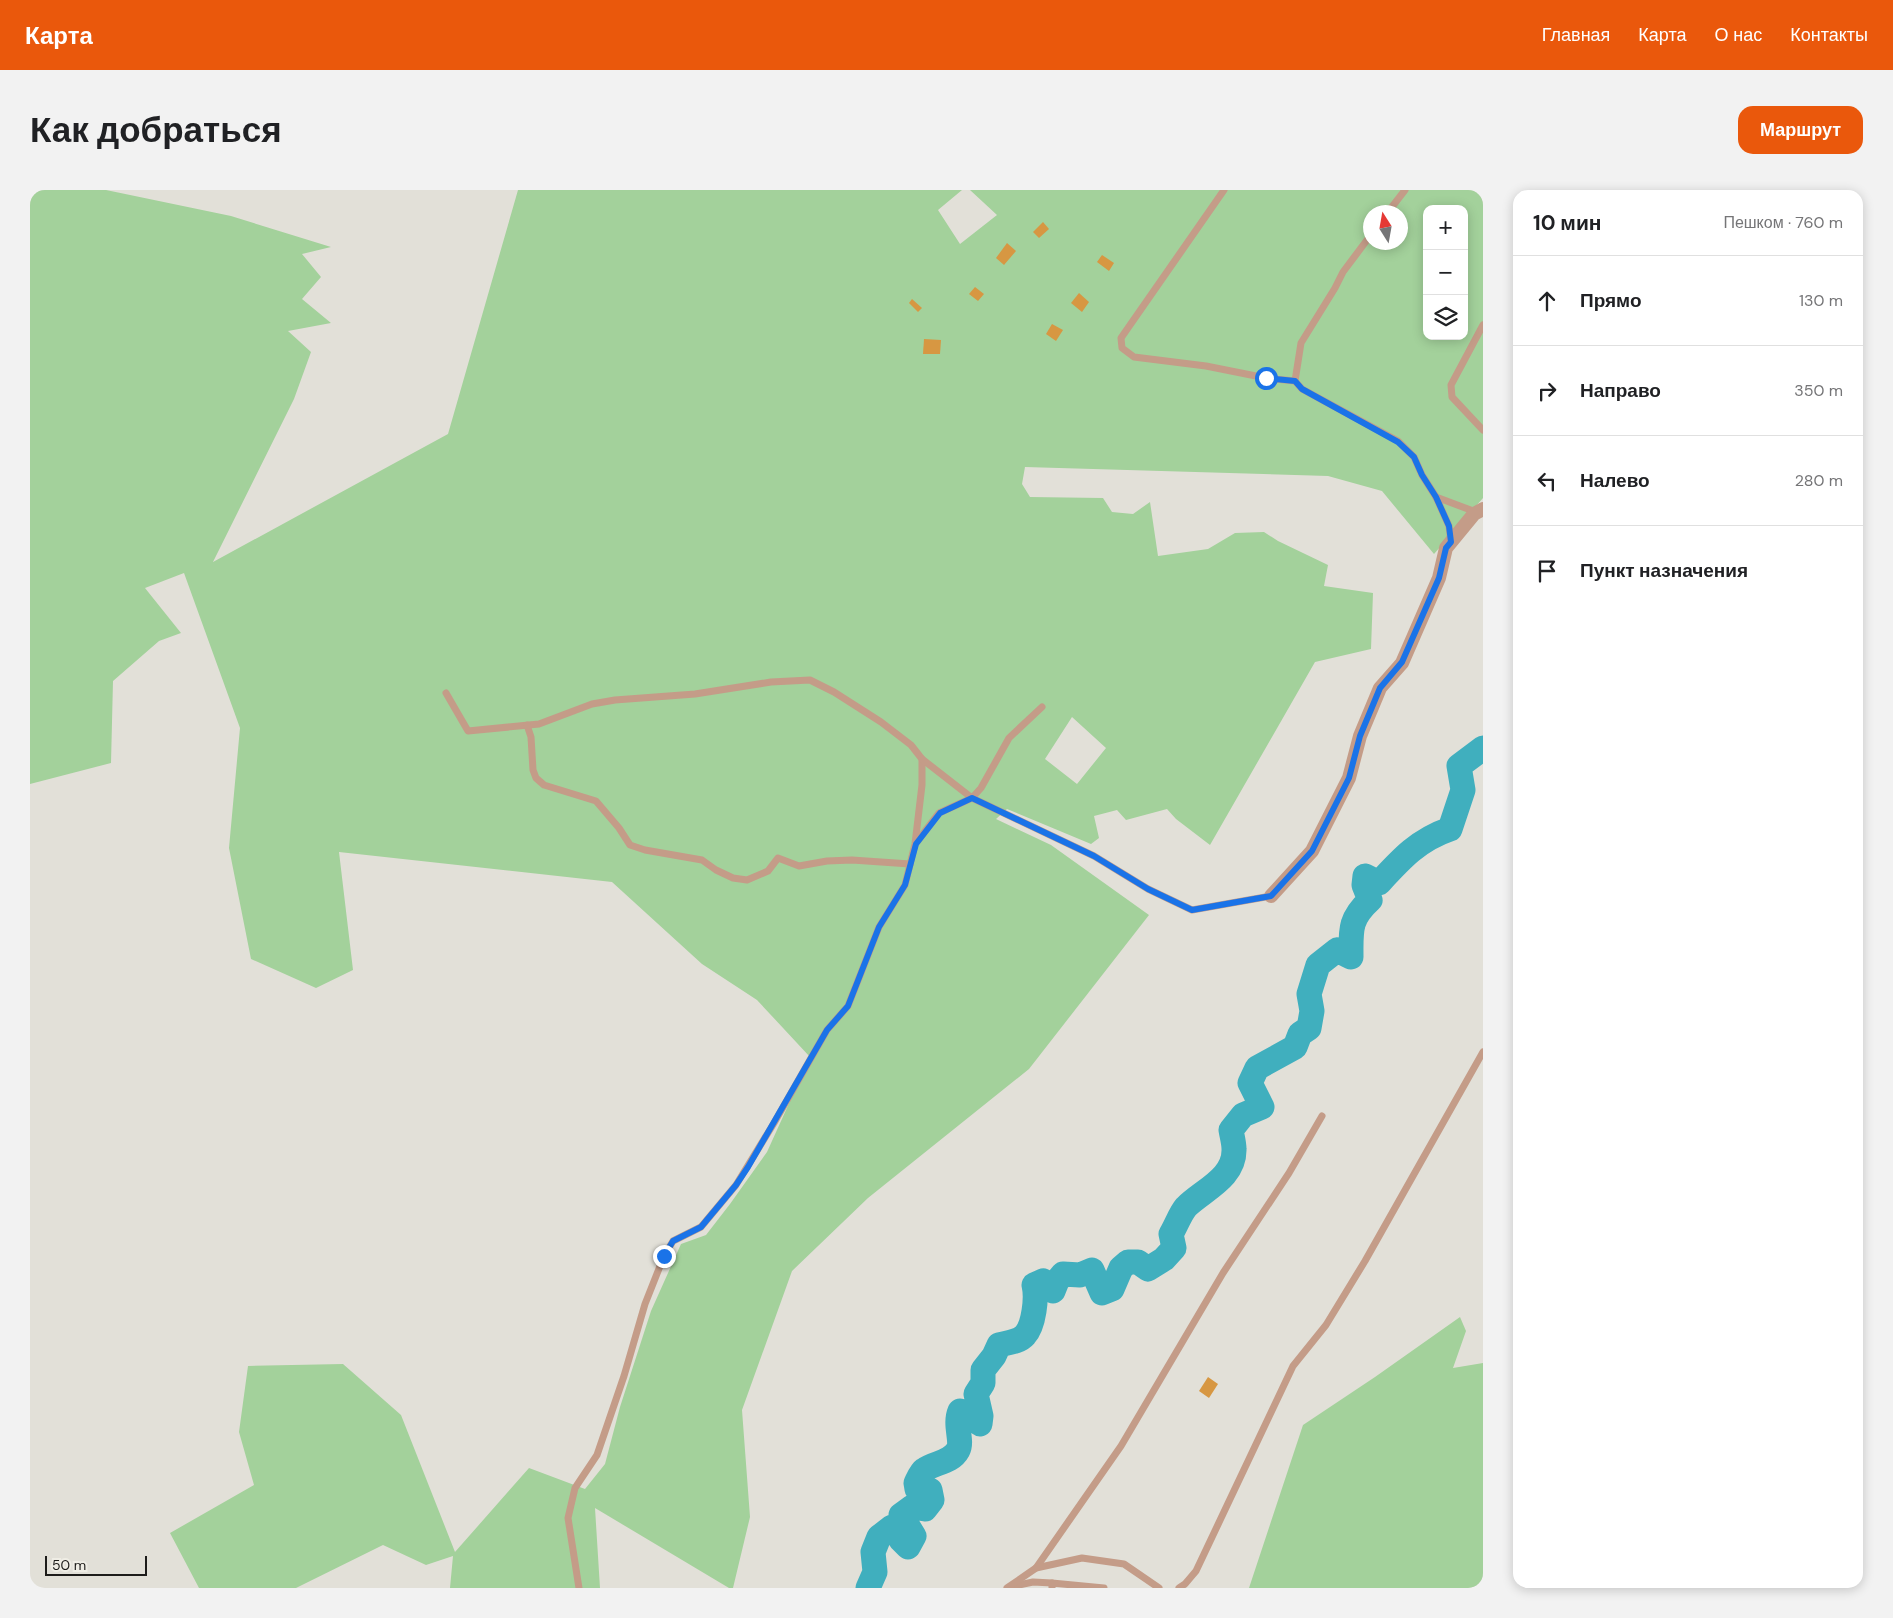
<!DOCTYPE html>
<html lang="ru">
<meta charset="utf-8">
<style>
body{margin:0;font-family:"DM Sans",sans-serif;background:#f2f2f2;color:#202124}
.controls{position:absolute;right:15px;top:15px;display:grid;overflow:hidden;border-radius:10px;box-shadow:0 2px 12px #0003}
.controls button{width:45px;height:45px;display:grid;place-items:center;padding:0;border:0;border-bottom:1px solid #e0e0e0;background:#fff;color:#202124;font:25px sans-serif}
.compass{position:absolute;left:1333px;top:15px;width:45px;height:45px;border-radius:50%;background:#fff;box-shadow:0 2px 12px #0003;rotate:349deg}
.scale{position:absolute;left:15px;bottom:12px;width:102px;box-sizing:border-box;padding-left:5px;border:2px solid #1d1c1a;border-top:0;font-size:14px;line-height:18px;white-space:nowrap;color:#1d1c1a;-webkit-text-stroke:4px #efede5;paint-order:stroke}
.stop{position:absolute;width:15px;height:15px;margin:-11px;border:4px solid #1a73e8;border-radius:50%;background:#fff}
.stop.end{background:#1a73e8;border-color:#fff;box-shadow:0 1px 5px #0008}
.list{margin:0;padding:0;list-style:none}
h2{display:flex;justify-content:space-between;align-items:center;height:65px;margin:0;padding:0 20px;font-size:21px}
h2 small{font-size:16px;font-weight:400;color:#757577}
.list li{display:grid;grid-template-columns:32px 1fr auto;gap:15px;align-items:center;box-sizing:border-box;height:90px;padding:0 20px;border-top:1px solid #e0e0e0}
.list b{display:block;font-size:19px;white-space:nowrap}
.list em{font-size:16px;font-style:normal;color:#757577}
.icon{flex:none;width:28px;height:28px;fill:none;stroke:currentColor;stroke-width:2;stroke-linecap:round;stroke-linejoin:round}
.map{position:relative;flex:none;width:1453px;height:1398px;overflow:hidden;border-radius:15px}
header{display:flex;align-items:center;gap:30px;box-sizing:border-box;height:70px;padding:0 25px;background:#ea580c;color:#fff}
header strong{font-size:24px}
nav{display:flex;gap:28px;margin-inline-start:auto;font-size:18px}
.intro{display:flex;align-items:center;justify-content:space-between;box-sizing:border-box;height:120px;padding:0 30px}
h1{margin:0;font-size:35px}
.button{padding:12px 22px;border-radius:15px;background:#ea580c;color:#fff;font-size:18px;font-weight:700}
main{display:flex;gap:30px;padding:0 30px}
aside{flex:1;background:#fff;border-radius:15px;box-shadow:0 2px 12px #0003}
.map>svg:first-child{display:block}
.green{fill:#a3d19b;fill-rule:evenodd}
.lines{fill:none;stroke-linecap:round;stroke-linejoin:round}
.river{stroke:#40afbe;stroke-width:25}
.building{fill:#d79742}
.service{stroke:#c49c88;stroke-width:7}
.minor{stroke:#c49c88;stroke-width:14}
.route{stroke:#1a73e8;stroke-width:6}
</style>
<header>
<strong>Карта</strong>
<nav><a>Главная</a><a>Карта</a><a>О нас</a><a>Контакты</a></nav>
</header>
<div class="intro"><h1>Как добраться</h1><a class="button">Маршрут</a></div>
<main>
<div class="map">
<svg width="1453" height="1398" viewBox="0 0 1453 1398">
<rect width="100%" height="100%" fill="#e2e0d8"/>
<g class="green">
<path d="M 0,0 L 76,0 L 201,26 L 301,57 L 272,64 L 291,87 L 272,109 L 301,133 L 258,141 L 281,162 L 264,209 L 183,372 L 418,244 L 488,0 L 932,0 L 908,20 L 930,54 L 967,25 L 940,0 L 1453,0 L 1453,308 L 1404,364 L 1352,301 L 1298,286 L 995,277 L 992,294 L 1000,307 L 1073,308 L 1082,322 L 1103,324 L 1120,312 L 1128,366 L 1178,359 L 1205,343 L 1234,342 L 1248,351 L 1298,375 L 1294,396 L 1343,403 L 1341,459 L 1285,472 L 1180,655 L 1146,629 L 1137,619 L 1096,630 L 1087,620 L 1064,626 L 1069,648 L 1061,654 L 977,619 L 966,629 L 1021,655 L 1119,725 L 999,879 L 838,1008 L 762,1081 L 712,1220 L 720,1327 L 703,1398 L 699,1398 L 565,1318 L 570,1398 L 420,1398 L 423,1366 L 396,1375 L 353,1355 L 266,1398 L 169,1398 L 140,1343 L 224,1295 L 209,1242 L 218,1176 L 313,1174 L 371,1225 L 425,1362 L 499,1278 L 555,1299 L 575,1274 L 590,1217 L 621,1121 L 651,1054 L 676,1045 L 700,1014 L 737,962 L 780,867 L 727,810 L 672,774 L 582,692 L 309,662 L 323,780 L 286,798 L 221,769 L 199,658 L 210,538 L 154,383 L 115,398 L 151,443 L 129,451 L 83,491 L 81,573 L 0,594 ZM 1397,19 L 1434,19 L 1434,146 L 1397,146 ZM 1340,22 L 1370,22 L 1370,52 L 1340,52 ZM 1042,527 L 1076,558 L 1047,594 L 1015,569 Z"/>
<path d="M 1430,1127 L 1436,1141 L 1423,1178 L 1453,1173 L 1453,1398 L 1219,1398 L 1273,1235 L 1345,1187 Z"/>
</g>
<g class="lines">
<path class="river" d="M 838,1398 L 845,1382 L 843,1362 L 849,1347 L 862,1337 L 871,1350 L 878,1357 L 884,1346 L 871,1325 L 882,1317 L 895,1319 L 902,1310 L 900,1300 L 891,1301 L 887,1299 L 886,1293 C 888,1289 891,1282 894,1280 C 905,1272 921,1273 928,1260 C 933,1251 924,1235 930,1221 L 938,1224 L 950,1234 L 951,1226 L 946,1204 L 953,1193 L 953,1180 L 964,1166 L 969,1155 C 977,1153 989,1152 995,1145 C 1004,1135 1007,1108 1004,1095 L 1013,1091 L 1023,1101 L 1027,1091 L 1033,1084 L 1050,1085 L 1062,1080 L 1072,1103 L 1082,1099 L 1091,1078 L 1098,1072 L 1108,1072 L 1118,1079 L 1134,1069 L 1144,1058 L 1141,1044 C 1146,1036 1150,1024 1156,1017 C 1173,1000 1205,988 1204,959 C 1204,953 1202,946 1201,940 L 1213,925 L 1232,917 L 1220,893 L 1227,878 L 1265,857 L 1270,844 L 1279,838 L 1282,821 L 1279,804 L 1288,775 L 1307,760 L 1321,767 C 1321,741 1319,729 1340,710 L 1334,695 L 1335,686 L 1349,693 C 1371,669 1388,650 1420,639 L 1433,600 L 1429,576 L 1453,558"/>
</g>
<g class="building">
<path d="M 1013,32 L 1019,39 L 1009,48 L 1003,42 Z"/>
<path d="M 977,53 L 986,61 L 974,75 L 966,68 Z"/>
<path d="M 1072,65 L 1084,73 L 1079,81 L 1067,72 Z"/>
<path d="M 945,97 L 954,104 L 948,111 L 939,104 Z"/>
<path d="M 1049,103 L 1059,112 L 1052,122 L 1041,113 Z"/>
<path d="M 882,109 L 892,118 L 888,122 L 879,113 Z"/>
<path d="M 1022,134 L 1033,140 L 1026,151 L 1016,144 Z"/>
<path d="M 894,149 L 911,150 L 910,164 L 893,164 Z"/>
<path d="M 1178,1187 L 1188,1194 L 1179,1208 L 1169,1201 Z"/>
</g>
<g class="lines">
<g class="service">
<path d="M 1194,0 L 1091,148 L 1092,158 L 1104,167 L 1176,176 L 1236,188 L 1265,191"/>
<path d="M 1358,22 L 1375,0"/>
<path d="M 1340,46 L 1313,82 L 1305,98 L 1271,153 L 1265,191 L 1272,199 L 1368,251 L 1384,267 L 1392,285 L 1406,307 L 1419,336 L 1421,352"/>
<path d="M 1453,135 L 1421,195 L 1422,207 L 1453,240"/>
<path d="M 1406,307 L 1446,322"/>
<path d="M 416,503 L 438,541 L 509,534 L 562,514 L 585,510 L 665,504 L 741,492 L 780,490 L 804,502 L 851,532 L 881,555 L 892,569 L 892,595 L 885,654 L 875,695 L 849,737 L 818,816 L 797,840 L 744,933 L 706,995 L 671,1037 L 643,1051 L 634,1066 L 615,1114 L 594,1186 L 567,1265 L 545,1298 L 538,1328 L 549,1398"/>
<path d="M 497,535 L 501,547 L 503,580 L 506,588 L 514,595 L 566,611 L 589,638 L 600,655 L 615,660 L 672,670 L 686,680 L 703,688 L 717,690 L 738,681 L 748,668 L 769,676 L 797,671 L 822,670 L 880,674"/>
<path d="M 892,569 L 942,608 L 1064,666 L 1118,699 L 1162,720 L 1241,706"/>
<path d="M 886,653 L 909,623 L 942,608 L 951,598 L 979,548 L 1012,517"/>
<path d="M 1006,1378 L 1091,1256 L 1193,1083 L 1259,983 L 1292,926"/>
<path d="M 980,1397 L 1003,1392 L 1022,1393"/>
<path d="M 977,1398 L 1006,1378 L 1052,1368 L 1094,1374 L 1129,1398"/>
<path d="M 1022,1398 L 1022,1393 L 1074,1398"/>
<path d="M 1149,1398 L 1155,1394 L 1166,1381 L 1263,1176 L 1296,1135 L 1335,1071 L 1453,862"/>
</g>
<path class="minor" d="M 1241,706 L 1282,661 L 1319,588 L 1330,546 L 1350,498 L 1372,473 L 1409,388 L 1416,358 L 1444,324 L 1453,319"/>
</g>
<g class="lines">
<path class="route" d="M 634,1066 L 643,1051 L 671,1037 L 706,995 L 718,977 L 797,840 L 818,816 L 849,737 L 875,695 L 886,654 L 910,623 L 942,608 L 1064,666 L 1118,699 L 1162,720 L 1241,706 L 1282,661 L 1319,588 L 1330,546 L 1350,498 L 1372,472 L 1409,388 L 1416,358 L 1421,352 L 1419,336 L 1406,307 L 1392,285 L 1384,267 L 1368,252 L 1272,199 L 1265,191 L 1236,188"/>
</g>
</svg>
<div class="controls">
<button>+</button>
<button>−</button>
<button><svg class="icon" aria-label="layers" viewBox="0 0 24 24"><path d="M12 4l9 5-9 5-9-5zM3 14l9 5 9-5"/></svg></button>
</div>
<svg class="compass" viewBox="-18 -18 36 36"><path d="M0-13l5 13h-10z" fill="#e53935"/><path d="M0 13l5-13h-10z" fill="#757577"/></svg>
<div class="scale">50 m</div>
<div class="stop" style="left:1236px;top:188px"></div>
<div class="stop end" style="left:634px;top:1066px"></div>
</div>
<aside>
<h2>10 мин<small>Пешком · 760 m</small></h2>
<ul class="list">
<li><svg class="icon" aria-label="ahead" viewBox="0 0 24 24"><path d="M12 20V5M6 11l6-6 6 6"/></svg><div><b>Прямо</b></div><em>130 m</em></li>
<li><svg class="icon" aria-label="right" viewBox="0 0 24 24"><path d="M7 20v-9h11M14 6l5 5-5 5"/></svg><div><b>Направо</b></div><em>350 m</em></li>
<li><svg class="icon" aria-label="left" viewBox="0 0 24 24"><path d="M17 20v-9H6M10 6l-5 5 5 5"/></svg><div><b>Налево</b></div><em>280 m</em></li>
<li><svg class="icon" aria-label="arrive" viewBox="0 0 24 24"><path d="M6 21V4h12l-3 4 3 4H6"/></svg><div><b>Пункт назначения</b></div></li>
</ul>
</aside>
</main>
